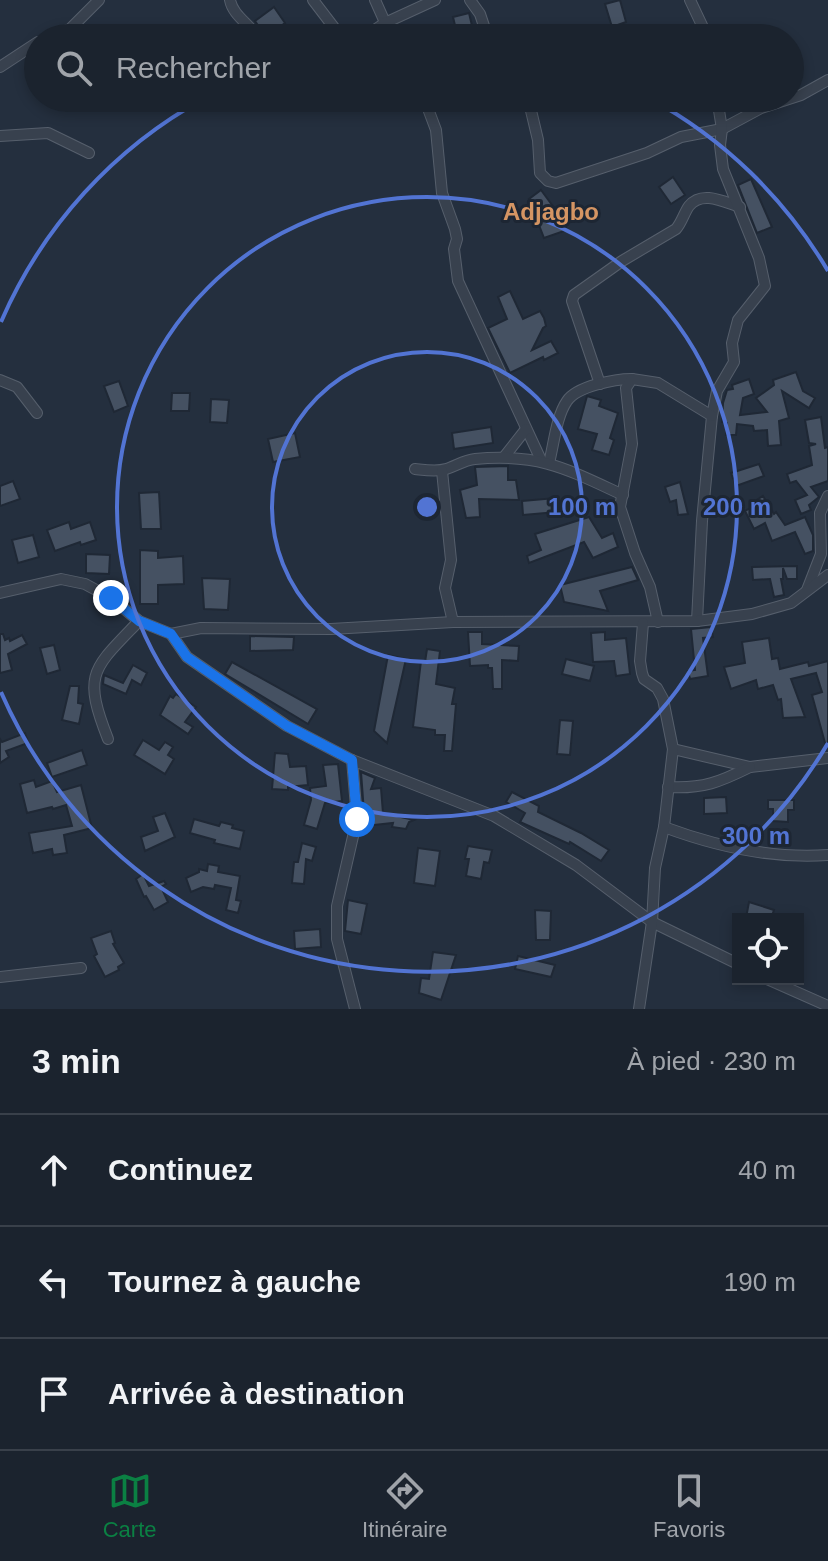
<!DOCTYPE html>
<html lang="fr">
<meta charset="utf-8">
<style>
body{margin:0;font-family:Helvetica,sans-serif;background:#242b36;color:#f1f3f6}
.controls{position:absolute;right:24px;bottom:24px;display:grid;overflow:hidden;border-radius:0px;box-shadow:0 4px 12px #0003}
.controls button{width:72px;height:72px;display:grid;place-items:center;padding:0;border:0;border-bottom:2px solid #39404a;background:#1b232e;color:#f1f3f6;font:40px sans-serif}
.stop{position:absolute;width:24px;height:24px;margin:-18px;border:6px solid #1a73e8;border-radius:50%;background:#fff}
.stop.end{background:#1a73e8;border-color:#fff;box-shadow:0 2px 8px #0008}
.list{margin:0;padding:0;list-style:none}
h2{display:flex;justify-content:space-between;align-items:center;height:104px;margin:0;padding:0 32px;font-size:34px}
h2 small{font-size:26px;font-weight:400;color:#a0a4aa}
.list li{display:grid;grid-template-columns:52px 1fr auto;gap:24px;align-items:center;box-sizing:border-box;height:112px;padding:0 32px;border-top:2px solid #39404a}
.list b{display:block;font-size:30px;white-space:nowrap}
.list em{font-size:26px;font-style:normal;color:#a0a4aa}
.icon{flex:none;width:44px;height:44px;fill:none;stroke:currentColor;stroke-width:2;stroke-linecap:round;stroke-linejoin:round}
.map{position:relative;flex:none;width:828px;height:1009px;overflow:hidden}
.search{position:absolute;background:#1b232e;box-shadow:0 4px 12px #0003;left:24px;right:24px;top:24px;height:88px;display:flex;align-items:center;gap:20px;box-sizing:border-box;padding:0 28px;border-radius:44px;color:#a0a4aa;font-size:30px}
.sheet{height:440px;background:#1b232e}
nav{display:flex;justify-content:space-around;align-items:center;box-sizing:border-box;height:112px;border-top:2px solid #39404a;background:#1b232e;font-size:22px;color:#a0a4aa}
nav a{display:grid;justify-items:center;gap:4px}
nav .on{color:#0b8043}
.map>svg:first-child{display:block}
.building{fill:#455162;stroke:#1f2835;stroke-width:2}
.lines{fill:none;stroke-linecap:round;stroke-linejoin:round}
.street-casing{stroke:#565f6c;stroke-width:12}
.street{stroke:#38414e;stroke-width:10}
.route{stroke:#1a73e8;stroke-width:10}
.ring{fill:none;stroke:#5274d3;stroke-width:4}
.labels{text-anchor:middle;stroke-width:6;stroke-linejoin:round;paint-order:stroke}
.quarter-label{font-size:24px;font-weight:bold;fill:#d59563;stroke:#1d2633}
.centre{fill:#5274d3;stroke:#1d2633;stroke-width:4}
.ring-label{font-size:24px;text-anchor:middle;font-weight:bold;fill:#5274d3;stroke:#1d2633;stroke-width:6;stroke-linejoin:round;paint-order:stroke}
</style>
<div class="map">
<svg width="828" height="1009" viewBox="0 0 828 1009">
<rect width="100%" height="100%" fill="#242f3e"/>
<g class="building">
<path d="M 620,0 L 626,22 L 612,27 L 605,4 Z"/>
<path d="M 274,7 L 285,23 L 266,37 L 255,21 Z"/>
<path d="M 469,13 L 474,34 L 458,38 L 453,17 Z"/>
<path d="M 673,177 L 685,195 L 671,204 L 659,187 Z"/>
<path d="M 751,179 L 772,227 L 757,233 L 738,185 Z"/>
<path d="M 541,190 L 558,213 L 561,212 L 567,230 L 544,238 L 537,220 L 543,218 L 529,199 Z"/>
<path d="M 510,291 L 523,319 L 540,311 L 544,318 L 546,326 L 543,328 L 532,350 L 551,341 L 558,353 L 544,360 L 543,357 L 510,373 L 488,328 L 507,319 L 498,297 Z"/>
<path d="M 796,372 L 803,391 L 815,398 L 809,408 L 782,391 L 789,418 L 779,421 L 781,445 L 768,446 L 767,430 L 754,431 L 753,426 L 737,424 L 736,435 L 726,435 L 727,423 L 722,422 L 723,403 L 727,390 L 733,389 L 732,385 L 749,379 L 754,394 L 743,398 L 740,415 L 767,412 L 756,398 L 774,385 L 773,380 Z"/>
<path d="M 119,381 L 128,406 L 114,412 L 104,386 Z"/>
<path d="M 172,393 L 190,393 L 189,411 L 171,411 Z"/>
<path d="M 587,396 L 601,400 L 599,406 L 618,413 L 610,438 L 614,440 L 609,455 L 592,450 L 597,434 L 578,429 Z"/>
<path d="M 211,399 L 229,400 L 227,423 L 210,422 Z"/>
<path d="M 821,417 L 825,448 L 828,447 L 828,481 L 811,487 L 819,497 L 809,505 L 811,510 L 801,514 L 795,500 L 807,495 L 796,481 L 790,483 L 787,474 L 812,465 L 809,446 L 816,444 L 809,443 L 805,420 Z"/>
<path d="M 491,427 L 493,443 L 454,449 L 452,433 Z"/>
<path d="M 295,433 L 300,457 L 273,462 L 268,439 Z"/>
<path d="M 759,464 L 764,476 L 736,486 L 731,473 Z"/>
<path d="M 508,466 L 508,480 L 516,480 L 519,500 L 479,499 L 480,517 L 466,518 L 460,490 L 477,485 L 475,467 Z"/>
<path d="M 13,481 L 20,499 L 0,506 L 0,486 Z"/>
<path d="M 680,482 L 688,514 L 678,515 L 676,500 L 670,502 L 665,487 Z"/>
<path d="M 159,492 L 161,529 L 141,529 L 139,493 Z"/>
<path d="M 763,496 L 774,514 L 776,512 L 785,525 L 805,517 L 813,535 L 813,551 L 805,554 L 795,532 L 772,541 L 765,523 L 754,529 L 745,511 L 754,506 L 752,503 Z"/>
<path d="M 556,498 L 557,512 L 523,515 L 522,501 Z"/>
<path d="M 589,517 L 602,538 L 613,533 L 618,547 L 593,558 L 584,542 L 529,563 L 527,556 L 541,550 L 535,534 Z"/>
<path d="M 69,522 L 71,529 L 90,522 L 96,540 L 81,545 L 80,542 L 55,551 L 47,530 Z"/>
<path d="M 33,535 L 39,557 L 18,563 L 12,540 Z"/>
<path d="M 140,550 L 158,551 L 158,558 L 183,556 L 184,584 L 158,585 L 158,604 L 140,604 Z"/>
<path d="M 86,554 L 110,555 L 109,574 L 86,573 Z"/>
<path d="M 797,566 L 797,579 L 787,579 L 783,568 L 783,579 L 781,579 L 784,595 L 774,597 L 770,579 L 753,580 L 752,567 Z"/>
<path d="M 632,567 L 638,580 L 600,591 L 608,611 L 564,602 L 560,585 Z"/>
<path d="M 202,578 L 230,579 L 228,610 L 204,609 Z"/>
<path d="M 711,627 L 713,637 L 703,638 L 708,676 L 690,679 L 688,671 L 695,670 L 691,629 Z"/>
<path d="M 468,632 L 482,632 L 482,644 L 519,646 L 518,661 L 502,660 L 502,689 L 493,689 L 492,668 L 488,668 L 488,665 L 470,666 Z"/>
<path d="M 605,632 L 605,640 L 626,638 L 630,674 L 616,676 L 614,661 L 593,662 L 591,633 Z"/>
<path d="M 0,634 L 3,634 L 5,640 L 9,638 L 10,641 L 22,635 L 27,644 L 8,654 L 12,670 L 0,673 Z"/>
<path d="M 250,636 L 294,637 L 293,650 L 250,651 Z"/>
<path d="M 769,638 L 772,659 L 778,658 L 780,669 L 808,662 L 809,666 L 828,661 L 828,743 L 825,743 L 812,695 L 822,692 L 816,673 L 791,679 L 805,717 L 783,718 L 781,699 L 778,700 L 773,685 L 758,689 L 756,680 L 731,689 L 724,667 L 745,663 L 742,642 Z"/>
<path d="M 54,645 L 60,670 L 47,674 L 40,648 Z"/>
<path d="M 427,649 L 440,651 L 436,684 L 455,688 L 452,704 L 456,704 L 452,751 L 444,751 L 445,735 L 435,735 L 435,730 L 413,727 L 421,661 L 425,662 Z"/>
<path d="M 388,655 L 406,659 L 387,743 L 374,731 Z"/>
<path d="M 566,659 L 594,666 L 590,681 L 562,674 Z"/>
<path d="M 232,662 L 317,709 L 308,724 L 225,674 Z"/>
<path d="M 133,665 L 147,673 L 141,685 L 132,680 L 126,694 L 103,684 L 104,675 L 123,683 Z"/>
<path d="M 70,686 L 79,686 L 78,703 L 83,704 L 79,724 L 62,720 Z"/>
<path d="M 176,694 L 196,707 L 185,722 L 193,727 L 188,734 L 160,715 L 170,696 L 173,698 Z"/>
<path d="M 560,720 L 573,721 L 570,755 L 557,754 Z"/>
<path d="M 25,733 L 28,743 L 6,751 L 9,757 L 0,763 L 0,739 L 2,742 Z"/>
<path d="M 143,740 L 159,750 L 165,742 L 173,747 L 168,755 L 174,759 L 165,774 L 134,755 Z"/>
<path d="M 82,750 L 87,765 L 52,777 L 47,763 Z"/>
<path d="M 275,753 L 288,754 L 290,767 L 306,766 L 308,785 L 288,787 L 288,790 L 272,789 Z"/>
<path d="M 338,764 L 342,801 L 325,803 L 317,829 L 304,825 L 311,800 L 310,788 L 326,786 L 323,765 Z"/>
<path d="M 361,772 L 375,778 L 371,789 L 381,788 L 383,813 L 414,820 L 409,822 L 406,829 L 392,827 L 393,823 L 365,826 Z"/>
<path d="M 34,780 L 36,787 L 52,781 L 57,792 L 81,785 L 92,828 L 64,835 L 67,853 L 53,855 L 52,849 L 33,853 L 29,833 L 72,826 L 66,805 L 53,809 L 52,807 L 27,813 L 20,784 Z"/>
<path d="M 512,792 L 539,806 L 538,812 L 581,833 L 609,850 L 601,861 L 570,842 L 569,844 L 520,822 L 525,813 L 506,802 Z"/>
<path d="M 726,797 L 727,813 L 704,814 L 704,798 Z"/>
<path d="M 768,800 L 794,800 L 794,810 L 788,810 L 788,822 L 773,821 L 773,809 L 768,809 Z"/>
<path d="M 165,813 L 175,837 L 145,851 L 141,837 L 158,831 L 153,817 Z"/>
<path d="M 194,819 L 219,826 L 221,822 L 233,825 L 232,828 L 244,831 L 240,849 L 214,843 L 215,840 L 190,833 Z"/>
<path d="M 302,843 L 316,847 L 312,861 L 306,859 L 304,884 L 292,883 L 294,862 L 298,862 Z"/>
<path d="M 468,846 L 492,850 L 489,863 L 484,862 L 481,879 L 466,876 L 469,859 L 465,859 Z"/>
<path d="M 418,848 L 440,851 L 435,886 L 414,883 Z"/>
<path d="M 208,864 L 219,866 L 218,872 L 240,876 L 236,900 L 241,901 L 238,913 L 226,910 L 231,888 L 215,885 L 214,889 L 203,887 L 191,892 L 186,878 L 199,872 L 199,869 L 207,871 Z"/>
<path d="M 143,874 L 149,886 L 164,881 L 166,884 L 161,887 L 168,902 L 154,910 L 146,896 L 144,897 L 136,879 Z"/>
<path d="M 348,900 L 367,904 L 361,934 L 345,931 Z"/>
<path d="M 749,902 L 774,910 L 771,919 L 746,918 Z"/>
<path d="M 535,910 L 551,911 L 550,940 L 536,940 Z"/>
<path d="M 320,929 L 321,947 L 295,949 L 294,931 Z"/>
<path d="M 111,931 L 115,943 L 113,944 L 124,963 L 118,967 L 119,970 L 105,977 L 94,956 L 97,954 L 91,938 Z"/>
<path d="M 433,952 L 456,955 L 441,1000 L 419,993 L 421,978 L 429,979 Z"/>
<path d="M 518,956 L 555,965 L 551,977 L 515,969 Z"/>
</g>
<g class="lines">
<defs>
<g id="street">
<path d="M 230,0 C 233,16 250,24 258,38"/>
<path d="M 313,0 L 342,38"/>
<path d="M 375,0 L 392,38"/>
<path d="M 470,0 L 480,14 L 488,38"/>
<path d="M 690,0 L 708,38"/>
<path d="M 47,38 L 70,29 L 99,0"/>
<path d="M 363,38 L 385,23 L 435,0"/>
<path d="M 0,67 L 38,42"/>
<path d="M 291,98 L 293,98"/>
<path d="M 424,98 L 436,130 L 442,193 L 455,229 L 457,239 L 454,249 L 458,281 L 541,460"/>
<path d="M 528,98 L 538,140 L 540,173 L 548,181 L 556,183 L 647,153 L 681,137 L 722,129 L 761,108 L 801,95 L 828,80"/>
<path d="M 0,136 L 48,133 L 89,153"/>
<path d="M 0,380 L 17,387 L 37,413"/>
<path d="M 600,384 L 572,301 L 574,295 L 622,261 L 676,229 C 682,222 684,213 689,206 C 702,190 724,202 740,207"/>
<path d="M 504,457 L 526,429"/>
<path d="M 549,463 C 554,444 556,417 567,401 C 577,386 615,379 632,379"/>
<path d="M 415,469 C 425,470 437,472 446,469 C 456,466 464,460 475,459 C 539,453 567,469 623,495"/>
<path d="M 442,471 L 451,560 L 445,588 L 453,622"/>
<path d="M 807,590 L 821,554 L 820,513 L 828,496"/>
<path d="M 0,593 L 61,579 L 85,584 L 111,598 L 139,621 L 171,634 L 187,657 L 287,726 L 352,760 L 494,816 L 576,865 L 652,922 L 738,964"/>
<path d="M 697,621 L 702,521 L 712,416 L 717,391 L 734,362 L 732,343 L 738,320 L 765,286 L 759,258 L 723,169 L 720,145 L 722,129 L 717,98"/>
<path d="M 658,622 L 650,587 L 635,553 L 620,507 L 632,444 L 626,388 L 632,379 L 658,383 L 712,416"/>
<path d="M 171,634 L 201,628 L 331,629 L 453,622 L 697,621 L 752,614 L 791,603 L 828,575"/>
<path d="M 108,739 C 82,673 93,669 139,621"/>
<path d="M 673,749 L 750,767 L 828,758"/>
<path d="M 352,760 L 357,819 L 337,906 L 337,939 L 355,1009"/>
<path d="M 668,787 C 703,789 720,782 750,767"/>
<path d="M 664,827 C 715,846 773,859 828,855"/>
<path d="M 0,977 L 81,968"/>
<path d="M 767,979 L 828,1006"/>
<path d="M 639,1009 L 652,922 L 655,868 L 664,827 L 673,749 L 663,699 L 657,688 L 644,679 L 642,673 L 640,661 L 643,623"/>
</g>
</defs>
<use href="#street" class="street-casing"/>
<use href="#street" class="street"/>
</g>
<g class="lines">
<path class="route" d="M 111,598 L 139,621 L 171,634 L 187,657 L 287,726 L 352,760 L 357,819"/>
</g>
<g class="ring">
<circle cx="427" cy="507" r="155"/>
<circle cx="427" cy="507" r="310"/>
<path d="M828 743A465 465 0 0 1 1 692M1 322A465 465 0 0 1 205 98M649 98A465 465 0 0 1 828 271"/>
</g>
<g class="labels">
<g class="quarter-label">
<text x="551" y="220">Adjagbo</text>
</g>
</g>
<circle cx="427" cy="507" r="12" class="centre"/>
<g class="ring-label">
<text x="582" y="515">100 m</text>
<text x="737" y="515">200 m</text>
<text x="756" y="844">300 m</text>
</g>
</svg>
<div class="controls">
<button><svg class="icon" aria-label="locate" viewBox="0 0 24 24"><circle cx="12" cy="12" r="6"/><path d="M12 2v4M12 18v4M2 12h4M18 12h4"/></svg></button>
</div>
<div class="stop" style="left:357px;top:819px"></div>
<div class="stop end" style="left:111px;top:598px"></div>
<div class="search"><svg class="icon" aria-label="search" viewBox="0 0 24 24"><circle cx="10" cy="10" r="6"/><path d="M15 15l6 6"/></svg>Rechercher</div>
</div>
<section class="sheet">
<h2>3 min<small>À pied · 230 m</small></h2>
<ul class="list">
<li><svg class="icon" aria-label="ahead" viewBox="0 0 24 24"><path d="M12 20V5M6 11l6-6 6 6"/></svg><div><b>Continuez</b></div><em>40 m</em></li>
<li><svg class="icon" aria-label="left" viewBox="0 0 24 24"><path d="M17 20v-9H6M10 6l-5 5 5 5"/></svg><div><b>Tournez à gauche</b></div><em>190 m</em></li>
<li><svg class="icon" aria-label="arrive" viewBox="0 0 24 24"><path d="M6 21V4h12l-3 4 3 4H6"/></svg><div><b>Arrivée à destination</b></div></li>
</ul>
</section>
<nav>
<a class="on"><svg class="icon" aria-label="map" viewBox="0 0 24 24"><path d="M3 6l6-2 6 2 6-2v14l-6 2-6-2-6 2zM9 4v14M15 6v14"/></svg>Carte</a>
<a><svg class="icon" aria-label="directions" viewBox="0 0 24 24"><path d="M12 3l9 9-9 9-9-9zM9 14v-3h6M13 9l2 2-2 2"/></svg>Itinéraire</a>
<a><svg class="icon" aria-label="saved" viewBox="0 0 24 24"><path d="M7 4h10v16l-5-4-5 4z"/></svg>Favoris</a>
</nav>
